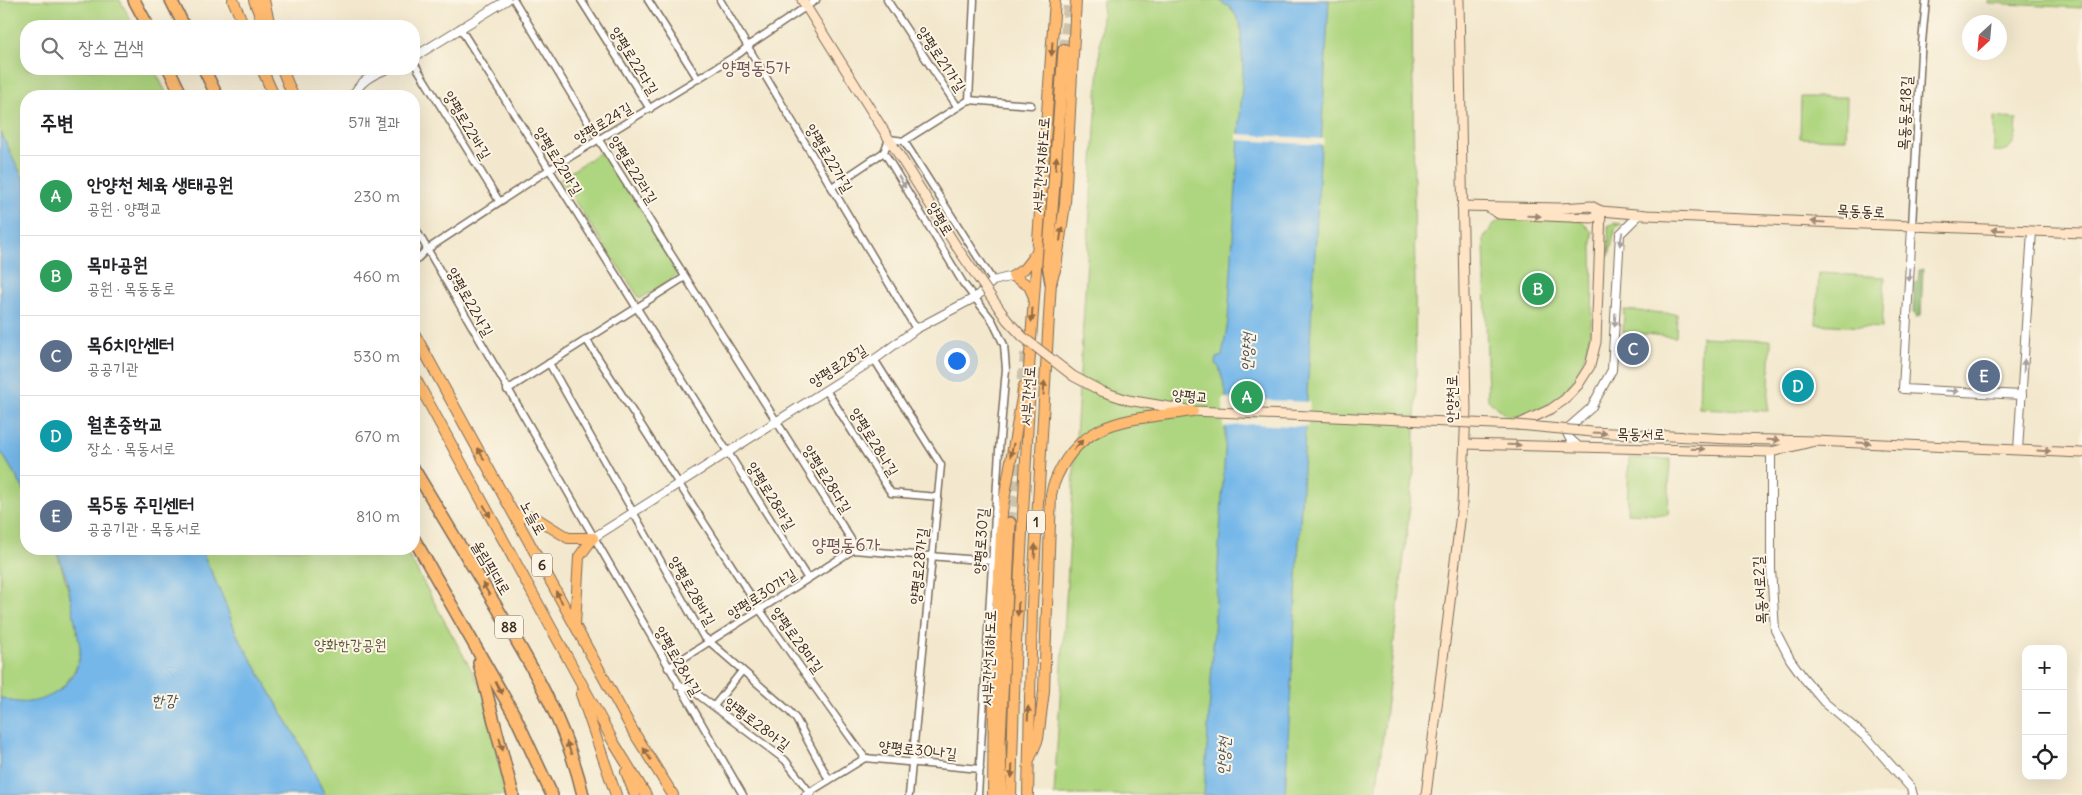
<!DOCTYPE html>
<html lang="ko">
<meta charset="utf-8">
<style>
body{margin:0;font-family:Delius,"Poor Story",sans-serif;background:#f6f6f6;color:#202124}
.controls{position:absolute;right:15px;bottom:15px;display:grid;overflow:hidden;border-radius:10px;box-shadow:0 5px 20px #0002}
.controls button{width:45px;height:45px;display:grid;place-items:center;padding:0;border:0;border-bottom:1px solid #e0e0e0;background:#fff;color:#202124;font:25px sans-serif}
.compass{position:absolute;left:1962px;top:15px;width:45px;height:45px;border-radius:50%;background:#fff;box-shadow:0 5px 20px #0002;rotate:206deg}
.you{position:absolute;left:956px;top:360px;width:18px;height:18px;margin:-12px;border:4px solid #fff;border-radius:50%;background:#1a73e8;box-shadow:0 0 0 8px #1a73e833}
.badge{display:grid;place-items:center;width:32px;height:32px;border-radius:50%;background:#c8321e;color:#fff;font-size:16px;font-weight:700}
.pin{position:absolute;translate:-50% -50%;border:2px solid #fff;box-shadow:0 1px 5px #0006}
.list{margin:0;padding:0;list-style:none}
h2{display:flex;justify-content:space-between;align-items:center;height:65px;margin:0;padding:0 20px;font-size:21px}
h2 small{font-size:16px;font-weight:400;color:#757577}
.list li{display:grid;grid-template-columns:32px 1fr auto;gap:15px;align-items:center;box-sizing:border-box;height:80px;padding:0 20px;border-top:1px solid #e0e0e0}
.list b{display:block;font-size:19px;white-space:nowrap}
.list p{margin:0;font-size:16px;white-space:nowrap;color:#757577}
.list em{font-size:16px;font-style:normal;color:#757577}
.icon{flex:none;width:28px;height:28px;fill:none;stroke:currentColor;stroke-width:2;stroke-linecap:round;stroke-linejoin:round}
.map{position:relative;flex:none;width:2082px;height:795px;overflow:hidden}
.search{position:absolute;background:#fff;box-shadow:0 5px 20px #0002;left:20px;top:20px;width:400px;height:55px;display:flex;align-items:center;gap:12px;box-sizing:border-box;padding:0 18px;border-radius:20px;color:#757577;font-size:19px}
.panel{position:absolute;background:#fff;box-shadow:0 5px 20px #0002;left:20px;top:90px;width:400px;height:465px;border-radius:20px}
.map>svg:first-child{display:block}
.green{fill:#aed57f;stroke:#74804e}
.forest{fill:#8ab66e;stroke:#627046}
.water{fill:#74b7e9;stroke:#587084}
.pier{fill:#f3e8cd}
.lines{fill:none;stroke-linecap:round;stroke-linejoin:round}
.trunk-tunnel{stroke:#cec2aa;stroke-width:11;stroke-dasharray:11 5.5;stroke-linecap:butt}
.minor-casing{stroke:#7b6c5b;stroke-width:9}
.tertiary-casing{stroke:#7b6c5b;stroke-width:10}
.secondary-casing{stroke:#7b6c5b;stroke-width:11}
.primary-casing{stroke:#7b6c5b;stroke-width:12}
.trunk-casing{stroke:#7b6c5b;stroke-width:14}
.minor{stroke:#fff;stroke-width:6}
.tertiary{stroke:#fff;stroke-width:8}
.secondary{stroke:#ffe4c6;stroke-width:9}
.primary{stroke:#febb71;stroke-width:10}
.trunk{stroke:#febb71;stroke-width:11}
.secondary-bridge-casing{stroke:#7b6c5b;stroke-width:11;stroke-linecap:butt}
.primary-bridge-casing{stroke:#7b6c5b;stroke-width:12;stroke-linecap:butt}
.secondary-bridge{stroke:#ffe4c6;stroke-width:9}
.primary-bridge{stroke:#febb71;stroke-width:10}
.oneway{fill:#936b43}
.oneway2{fill:#a79f9a}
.oneway3{fill:#9d8772}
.labels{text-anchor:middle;stroke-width:4;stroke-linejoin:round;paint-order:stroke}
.shield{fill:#fcf5e5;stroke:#75675a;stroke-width:1}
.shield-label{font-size:14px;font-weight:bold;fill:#3b2a1e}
.street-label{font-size:15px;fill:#3b2a1e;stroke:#fcf5e5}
.park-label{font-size:15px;fill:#585536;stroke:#fcf5e5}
.water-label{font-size:16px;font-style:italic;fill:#4c545b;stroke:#fcf5e5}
.quarter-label{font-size:18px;fill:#715659;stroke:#fcf5e5}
</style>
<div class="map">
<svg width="2082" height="795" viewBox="0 0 2082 795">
<rect width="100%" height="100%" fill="#fcf5e5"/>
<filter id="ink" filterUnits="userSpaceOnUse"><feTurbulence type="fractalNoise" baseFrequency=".02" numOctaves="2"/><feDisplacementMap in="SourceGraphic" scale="10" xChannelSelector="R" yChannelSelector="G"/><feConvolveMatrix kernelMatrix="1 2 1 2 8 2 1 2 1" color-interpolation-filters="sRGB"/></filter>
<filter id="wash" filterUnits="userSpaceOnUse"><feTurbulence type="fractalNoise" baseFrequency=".0096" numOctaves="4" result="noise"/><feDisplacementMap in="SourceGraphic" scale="20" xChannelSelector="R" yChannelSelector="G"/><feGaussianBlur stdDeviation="1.12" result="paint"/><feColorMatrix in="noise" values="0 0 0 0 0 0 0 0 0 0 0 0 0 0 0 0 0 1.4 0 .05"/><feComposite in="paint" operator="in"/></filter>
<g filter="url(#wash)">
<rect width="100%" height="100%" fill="#f3e8cd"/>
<g class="green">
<path d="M 0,0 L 120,0 L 134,26 L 26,26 L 26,69 L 154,69 L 168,96 L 26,96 L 26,184 L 0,131 Z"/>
<path d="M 1103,0 L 1412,0 L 1416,386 L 1414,471 L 1376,795 L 1054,795 Z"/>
<path d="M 1988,0 L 2082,0 L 2082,8 L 1988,3 Z"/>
<path d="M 1801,97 L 1847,97 L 1846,139 L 1800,138 Z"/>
<path d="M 1994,117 L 2017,119 C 2016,136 2017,154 1994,151 Z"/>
<path d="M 602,151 L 682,272 L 640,299 L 560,179 Z"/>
<path d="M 1506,217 L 1580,220 L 1592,232 C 1591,289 1604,369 1549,404 C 1537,412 1522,414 1509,418 L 1488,400 L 1484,238 L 1495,223 Z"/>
<path d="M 1614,223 L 1621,224 L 1615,230 L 1609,256 L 1608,226 Z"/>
<path d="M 1819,273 L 1885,277 L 1882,328 L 1816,324 Z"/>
<path d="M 1624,310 L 1677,314 L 1676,337 L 1623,332 Z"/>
<path d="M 1701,337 L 1771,340 L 1768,411 L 1699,408 Z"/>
<path d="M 0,450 L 26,493 L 26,549 L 56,550 C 63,571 83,635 80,655 C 77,672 63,690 48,698 C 33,706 15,704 0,697 Z"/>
<path d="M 1629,458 L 1670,459 L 1668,515 L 1627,513 Z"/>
<path d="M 201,549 L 405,549 L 483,691 L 505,795 L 325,795 L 295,735 L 236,633 L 224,600 Z"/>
</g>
<path class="forest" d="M 1923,269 L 1921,316 L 1916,317 L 1913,314 L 1914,285 L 1918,280 L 1919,270 Z"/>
<g class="water">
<path d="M 1218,0 L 1329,0 L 1285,795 L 1204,795 L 1225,450 L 1226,392 L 1219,367 L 1215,364 L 1216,358 L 1222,356 L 1228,321 L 1243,69 L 1240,22 L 1231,8 Z"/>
<path d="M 0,131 L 26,184 L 26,493 L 0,450 Z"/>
<path d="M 56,549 L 201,549 L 224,600 L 236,633 L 295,735 L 325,795 L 0,795 L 0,697 C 35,714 82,688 80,647 L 67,580 Z"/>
</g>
<g class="pier">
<path d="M 1237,134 L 1324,139 L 1323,145 L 1237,140 Z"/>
<path d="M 1223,398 L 1310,402 L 1308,427 L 1253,424 L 1223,427 Z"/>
</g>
</g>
<g filter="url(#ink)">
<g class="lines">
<g class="trunk-tunnel">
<path d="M 1064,50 L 1069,0"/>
<path d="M 1021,397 L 1026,350"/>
<path d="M 1010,523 L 1016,455"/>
</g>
<defs>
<g id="minor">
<path d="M 514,0 L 599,140 L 857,549"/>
<path d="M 581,0 L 650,109"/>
<path d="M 648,0 L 698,79"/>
<path d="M 720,0 L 916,329"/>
<path d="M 887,0 L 957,106"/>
<path d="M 460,28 L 808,579"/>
<path d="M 414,63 L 499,201"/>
<path d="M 969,100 L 974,0"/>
<path d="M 904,141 L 969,100 L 1031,105"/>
<path d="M 832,187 L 884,152"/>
<path d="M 414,226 L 743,795"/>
<path d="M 1912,227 L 1921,53 L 1926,0"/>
<path d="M 414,262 L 426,250 L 542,174 L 740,53 L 752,43 L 816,0"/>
<path d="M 586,339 L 760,610 L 865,758"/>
<path d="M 874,359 L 941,465 L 909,795"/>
<path d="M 549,363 L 703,636 L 788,710 L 796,719 L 829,780"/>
<path d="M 507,390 L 685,277"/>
<path d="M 826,390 L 891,493 L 938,497"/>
<path d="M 668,668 L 853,550 L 992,561"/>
<path d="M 678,686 L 689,688 L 785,760 L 811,794"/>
<path d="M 714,706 L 742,671"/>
<path d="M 805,795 L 865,758 L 980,769"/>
<path d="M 978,795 L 999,450 L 1006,369 L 1004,345 L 992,320 L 963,283 L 884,152 L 889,139 L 904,141 L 993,281"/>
</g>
<g id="tertiary">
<path d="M 414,57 L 507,0"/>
<path d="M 353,96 C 360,81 372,75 387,69"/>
<path d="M 1912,227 L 1903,389 L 2022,395"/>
<path d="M 1579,447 L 1570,439 L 1567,433 L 1568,428 L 1591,408 L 1612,370 L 1620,234 L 1640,214"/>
<path d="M 2018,450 L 2032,231"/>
<path d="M 1771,452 L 1771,569 L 1775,630 L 1790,659 L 1803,677 L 1824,702 L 1868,739 L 1911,788 L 1913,795"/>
<path d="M 593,538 L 878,357 L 916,329 L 976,297 L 993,281 L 1013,276"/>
</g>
<g id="secondary">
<path d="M 802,0 L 956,246"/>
<path d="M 1462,206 L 1561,208 L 1591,206 L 1601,211 L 1647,215 L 2082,233"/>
<path d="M 1488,207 L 1499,214 L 1592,218 L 1601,211"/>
<path d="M 1517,425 L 1551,409 L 1564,400 L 1578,385 L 1590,366 L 1596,342 L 1601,211"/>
<path d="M 1730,439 L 1815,441 L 2082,453"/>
<path d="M 1465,444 L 1771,452 L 1815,441"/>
<path d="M 1426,795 L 1462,505 L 1466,410 L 1459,0"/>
</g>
<g id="primary">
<path d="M 233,0 L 244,26"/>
<path d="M 254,0 L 264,26"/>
<path d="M 264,0 L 270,26"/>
<path d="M 262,69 L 274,96"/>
<path d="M 282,69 L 293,96"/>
<path d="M 1033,295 L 1029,286 L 1013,276 L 1024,269 L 1037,252"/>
<path d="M 414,333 L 633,731 L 673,795"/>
<path d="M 414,376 L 614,743 L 646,795"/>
<path d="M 514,514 L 536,518 L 568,538 L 593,538"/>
<path d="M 575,625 L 579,557 L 593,538"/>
<path d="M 581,694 L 616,795"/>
<path d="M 1030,758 L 1038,739 L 1044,691 L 1051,495 L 1053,486"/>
<path d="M 626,772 L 635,795"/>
<path d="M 993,795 L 994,687 L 1002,512 L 1024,386"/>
<path d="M 1011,795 L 1015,663 L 1030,384 L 1029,368 L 1055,0"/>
<path d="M 1028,795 L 1032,605 L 1051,282 L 1056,267 L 1065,204 L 1076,0"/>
</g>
<g id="trunk">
<path d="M 134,0 L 148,26"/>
<path d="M 171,0 L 184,26"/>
<path d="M 169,69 L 182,96"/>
<path d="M 204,69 L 217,96"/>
<path d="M 1051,282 L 1048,264 L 1064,50"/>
<path d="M 414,469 C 440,512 466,556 492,599 C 529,661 567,724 583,795"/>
<path d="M 414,539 L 516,718 L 552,795"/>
<path d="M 479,663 L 513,795"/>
<path d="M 1001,795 L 1000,741 L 1010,523"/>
</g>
</defs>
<use href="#minor" class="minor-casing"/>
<use href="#tertiary" class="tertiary-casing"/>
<use href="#secondary" class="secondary-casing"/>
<use href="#primary" class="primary-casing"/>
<use href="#trunk" class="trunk-casing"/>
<use href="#minor" class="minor"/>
<use href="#tertiary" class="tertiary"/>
<use href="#secondary" class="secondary"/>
<use href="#primary" class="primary"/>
<use href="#trunk" class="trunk"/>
<defs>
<path id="secondary-bridge" d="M 956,246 L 1007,320 L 1023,337 L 1073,376 L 1101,391 L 1128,400 L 1193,411 L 1517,425 L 1592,432 L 1730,439"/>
<path id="primary-bridge" d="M 1053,486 C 1078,417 1131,420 1193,411"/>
</defs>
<use href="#secondary-bridge" class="secondary-bridge-casing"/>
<use href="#primary-bridge" class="primary-bridge-casing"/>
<use href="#secondary-bridge" class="secondary-bridge"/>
<use href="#primary-bridge" class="primary-bridge"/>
</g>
<defs><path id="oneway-solid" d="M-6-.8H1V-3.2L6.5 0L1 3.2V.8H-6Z" transform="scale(1.25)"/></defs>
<g class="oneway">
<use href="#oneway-solid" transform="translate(1052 49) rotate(94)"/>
<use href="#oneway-solid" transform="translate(1056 163) rotate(-85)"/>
<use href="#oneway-solid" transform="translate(1061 234) rotate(-82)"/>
<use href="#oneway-solid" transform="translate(1032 315) rotate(94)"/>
<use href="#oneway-solid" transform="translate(1044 388) rotate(-86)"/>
<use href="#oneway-solid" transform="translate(1078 445) rotate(-46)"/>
<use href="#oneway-solid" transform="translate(1012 450) rotate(103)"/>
<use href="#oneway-solid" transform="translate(481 454) rotate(-119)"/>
<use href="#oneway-solid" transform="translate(487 511) rotate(61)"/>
<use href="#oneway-solid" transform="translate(1035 551) rotate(-87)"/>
<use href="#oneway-solid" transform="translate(486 589) rotate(-121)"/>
<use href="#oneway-solid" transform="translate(559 597) rotate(-119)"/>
<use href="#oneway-solid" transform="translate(1018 609) rotate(93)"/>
<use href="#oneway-solid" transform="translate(499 688) rotate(60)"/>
<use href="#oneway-solid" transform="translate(1028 713) rotate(-88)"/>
<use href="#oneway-solid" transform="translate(501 744) rotate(75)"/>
<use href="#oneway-solid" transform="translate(569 748) rotate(-111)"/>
<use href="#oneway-solid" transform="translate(647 754) rotate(-122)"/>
<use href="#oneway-solid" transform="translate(1012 771) rotate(92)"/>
</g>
<g class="oneway2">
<use href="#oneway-solid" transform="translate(902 182) rotate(59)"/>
<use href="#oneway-solid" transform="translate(1621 239) rotate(101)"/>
<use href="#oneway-solid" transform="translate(1909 275) rotate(93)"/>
<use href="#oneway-solid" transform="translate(1615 320) rotate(93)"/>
<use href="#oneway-solid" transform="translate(2024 366) rotate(-87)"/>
<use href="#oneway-solid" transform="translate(1952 391) rotate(3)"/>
</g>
<g class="oneway3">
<use href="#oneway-solid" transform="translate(1534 216) rotate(2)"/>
<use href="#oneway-solid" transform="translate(1818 222) rotate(-177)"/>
<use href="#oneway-solid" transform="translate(1998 230) rotate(-178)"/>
<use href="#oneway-solid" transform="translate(1600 433) rotate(3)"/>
<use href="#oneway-solid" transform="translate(1773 440) rotate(1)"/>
<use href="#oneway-solid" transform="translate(1864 443) rotate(3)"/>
<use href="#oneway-solid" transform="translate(1514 445) rotate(2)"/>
<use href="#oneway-solid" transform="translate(1698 449) rotate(1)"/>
<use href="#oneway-solid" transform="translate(2044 451) rotate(3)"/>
</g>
</g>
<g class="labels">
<g class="shield">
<rect x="1027" y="510.5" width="18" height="23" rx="4"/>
<rect x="532" y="553.5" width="20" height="23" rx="4"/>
<rect x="495" y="615.5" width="28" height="23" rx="4"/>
</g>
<g class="shield-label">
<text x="1036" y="527">1</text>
<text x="542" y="570">6</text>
<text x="509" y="632">88</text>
</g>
<g class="street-label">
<text transform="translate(941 59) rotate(56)" y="5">양평로21가길</text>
<text transform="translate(634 61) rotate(58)" y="5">양평로22다길</text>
<text transform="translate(1905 113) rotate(-87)" y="5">목동동로18길</text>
<text transform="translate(603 123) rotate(-31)" y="5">양평로24길</text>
<text transform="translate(467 125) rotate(59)" y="5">양평로22바길</text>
<text transform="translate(829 158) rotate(59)" y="5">양평로22가길</text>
<text transform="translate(558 161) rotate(58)" y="5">양평로22마길</text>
<text transform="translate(1041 165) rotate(-86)" y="5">서부간선지하도로</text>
<text transform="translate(633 170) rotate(58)" y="5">양평로22라길</text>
<text transform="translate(1861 211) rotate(3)" y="5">목동동로</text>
<text transform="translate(940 219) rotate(59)" y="5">양평로</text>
<text transform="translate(470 302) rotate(60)" y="5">양평로22사길</text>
<text transform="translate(838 366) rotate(-33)" y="5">양평로28길</text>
<text transform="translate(1028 396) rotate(-86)" y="5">서부간선로</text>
<text transform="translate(1190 396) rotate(5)" y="5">양평교</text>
<text transform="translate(1452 399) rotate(-90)" y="5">안양천로</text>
<text transform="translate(1641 434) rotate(1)" y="5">목동서로</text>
<text transform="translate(874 442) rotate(58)" y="5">양평로28나길</text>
<text transform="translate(827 479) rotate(58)" y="5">양평로28다길</text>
<text transform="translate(771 496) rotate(58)" y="5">양평로28라길</text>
<text transform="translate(533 518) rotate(61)" y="5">노들로</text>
<text transform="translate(981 541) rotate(-86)" y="5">양평로30길</text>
<text transform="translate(919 566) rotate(-84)" y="5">양평로28가길</text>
<text transform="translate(491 568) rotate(59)" y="5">올림픽대로</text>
<text transform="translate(1760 590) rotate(-93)" y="5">목동서로2길</text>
<text transform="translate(692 591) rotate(60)" y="5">양평로28바길</text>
<text transform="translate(762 594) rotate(-33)" y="5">양평로30가길</text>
<text transform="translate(797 640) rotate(54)" y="5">양평로28마길</text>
<text transform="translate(989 658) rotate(-88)" y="5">서부간선지하도로</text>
<text transform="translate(678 661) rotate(60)" y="5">양평로28사길</text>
<text transform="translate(757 724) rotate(37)" y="5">양평로28아길</text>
<text transform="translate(918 750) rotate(6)" y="5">양평로30나길</text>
</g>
<g class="park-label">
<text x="350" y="650">양화한강공원</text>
</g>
<g class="water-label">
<text transform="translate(1247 352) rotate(-87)" y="6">안양천</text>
<text x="164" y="706">한강</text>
<text transform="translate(1223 756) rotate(-87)" y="6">안양천</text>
</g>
<g class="quarter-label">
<text x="756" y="74">양평동5가</text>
<text x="846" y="551">양평동6가</text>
</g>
</g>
</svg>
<div class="controls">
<button>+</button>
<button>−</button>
<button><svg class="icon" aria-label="locate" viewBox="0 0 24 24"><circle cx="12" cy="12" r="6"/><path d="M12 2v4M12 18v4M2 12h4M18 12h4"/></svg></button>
</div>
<svg class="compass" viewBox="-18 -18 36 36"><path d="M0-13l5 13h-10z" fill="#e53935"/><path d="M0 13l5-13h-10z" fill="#757577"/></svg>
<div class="you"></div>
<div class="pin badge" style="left:1247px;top:397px;background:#2e9e5b">A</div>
<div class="pin badge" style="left:1538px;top:289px;background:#2e9e5b">B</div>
<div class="pin badge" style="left:1633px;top:349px;background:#5c6f8a">C</div>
<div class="pin badge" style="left:1798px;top:386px;background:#0f9aa8">D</div>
<div class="pin badge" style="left:1984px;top:376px;background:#5c6f8a">E</div>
<div class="search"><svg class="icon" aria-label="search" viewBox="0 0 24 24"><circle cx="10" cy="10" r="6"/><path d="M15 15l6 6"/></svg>장소 검색</div>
<section class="panel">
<h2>주변<small>5개 결과</small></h2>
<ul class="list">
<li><span class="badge" style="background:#2e9e5b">A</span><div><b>안양천 체육 생태공원</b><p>공원 · 양평교</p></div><em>230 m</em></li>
<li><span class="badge" style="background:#2e9e5b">B</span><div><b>목마공원</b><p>공원 · 목동동로</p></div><em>460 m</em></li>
<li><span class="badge" style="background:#5c6f8a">C</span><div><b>목6치안센터</b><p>공공기관</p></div><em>530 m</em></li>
<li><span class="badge" style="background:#0f9aa8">D</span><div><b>월촌중학교</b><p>장소 · 목동서로</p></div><em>670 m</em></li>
<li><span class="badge" style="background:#5c6f8a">E</span><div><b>목5동 주민센터</b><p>공공기관 · 목동서로</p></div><em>810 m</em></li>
</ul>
</section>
</div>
